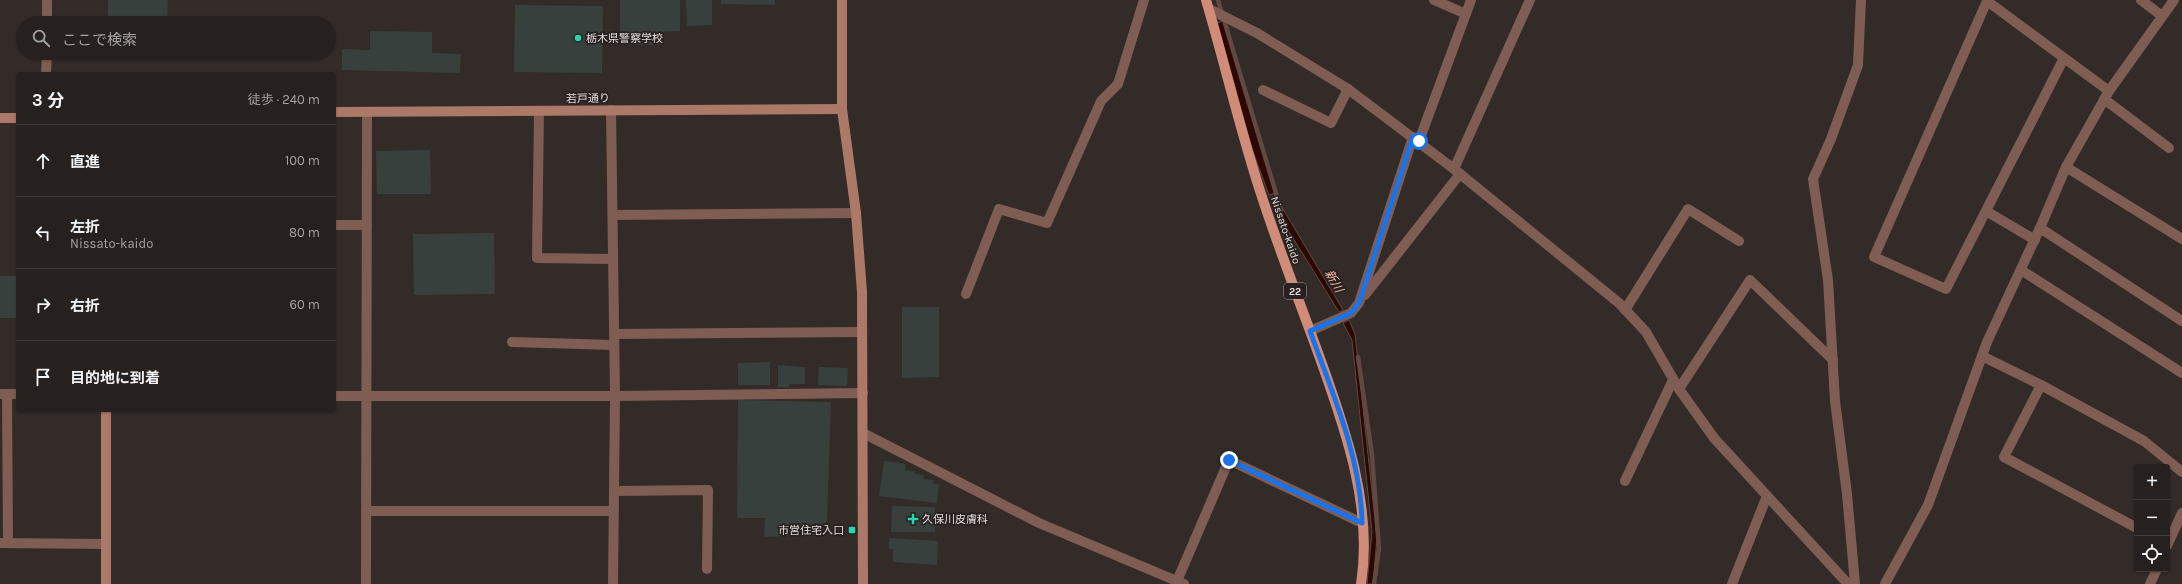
<!DOCTYPE html>
<html lang="ja">
<meta charset="utf-8">
<style>
body{margin:0;font-family:Karla,"Noto Sans JP",sans-serif;background:#2e2827;color:#f1f3f6}
.controls{position:absolute;right:12px;bottom:12px;display:grid;overflow:hidden;border-radius:4px;box-shadow:0 1px 3px #0004}
.controls button{width:36px;height:36px;display:grid;place-items:center;padding:0;border:0;border-bottom:1px solid #423e3c;background:#26201e;color:#f1f3f6;font:20px sans-serif}
.stop{position:absolute;width:12px;height:12px;margin:-9px;border:3px solid #1a73e8;border-radius:50%;background:#fff}
.stop.end{background:#1a73e8;border-color:#fff;box-shadow:0 1px 4px #0008}
.list{margin:0;padding:0;list-style:none}
h2{display:flex;justify-content:space-between;align-items:center;height:52px;margin:0;padding:0 16px;font-size:17px}
h2 small{font-size:13px;font-weight:400;color:#a4a3a4}
.list li{display:grid;grid-template-columns:26px 1fr auto;gap:12px;align-items:center;box-sizing:border-box;height:72px;padding:0 16px;border-top:1px solid #423e3c}
.list b{display:block;font-size:15px;white-space:nowrap}
.list p{margin:0;font-size:13px;white-space:nowrap;color:#a4a3a4}
.list em{font-size:13px;font-style:normal;color:#a4a3a4}
.icon{flex:none;width:22px;height:22px;fill:none;stroke:currentColor;stroke-width:2;stroke-linecap:round;stroke-linejoin:round}
.map{position:relative;flex:none;width:2182px;height:584px;overflow:hidden}
.search{position:absolute;background:#26201e;box-shadow:0 1px 3px #0004;left:16px;top:16px;width:320px;height:44px;display:flex;align-items:center;gap:10px;box-sizing:border-box;padding:0 14px;border-radius:22px;color:#a4a3a4;font-size:15px}
.panel{position:absolute;background:#26201e;box-shadow:0 1px 3px #0004;left:16px;top:72px;width:320px;height:340px;border-radius:4px}
.map>svg:first-child{display:block}
.water{fill:#2b0801;stroke:#624843}
.lines{fill:none;stroke-linecap:round;stroke-linejoin:round}
.stream{stroke:#624843;stroke-width:4.5}
.building{fill:#37403d}
.street{stroke:#7f5d53;stroke-width:10}
.secondary{stroke:#ac7868;stroke-width:10}
.primary{stroke:#d08c78;stroke-width:10}
.route{stroke:#1a73e8;stroke-width:5}
.poi-dot{fill:#29d5ac;stroke:#28211f;stroke-width:1.5}
.labels{text-anchor:middle;stroke-width:3.5;stroke-linejoin:round;paint-order:stroke}
.shield{fill:#28211f;stroke:#aba5a3;stroke-width:1}
.shield-label{font-size:10px;font-weight:bold;fill:#e3dedc}
.poi-label{font-size:11px;fill:#e3dedc;stroke:#28211f;text-anchor:start}
.street-label{font-size:11px;fill:#e3dedc;stroke:#28211f}
.water-label{font-size:12px;font-style:italic;fill:#fdbda9;stroke:#28211f}
</style>
<div class="map">
<svg width="2182" height="584" viewBox="0 0 2182 584">
<rect width="100%" height="100%" fill="#322b28"/>
<g class="water">
<path d="M 1223,21 L 1275,193 L 1269,195 L 1252,149 L 1217,23 Z"/>
<path d="M 1280,204 L 1343,310 L 1339,312 L 1273,206 Z"/>
<path d="M 1349,320 L 1355,334 L 1377,538 L 1373,584 L 1367,584 L 1372,532 L 1352,340 L 1343,323 Z"/>
</g>
<g class="lines">
<g class="stream">
<path d="M 1218,0 L 1281,210"/>
<path d="M 1358,357 L 1372,455 L 1379,549 L 1374,584"/>
</g>
</g>
<g class="building">
<path d="M 108,0 L 168,0 L 167,23 L 108,23 Z"/>
<path d="M 620,0 L 680,0 L 680,31 L 659,32 L 659,45 L 620,45 Z"/>
<path d="M 686,0 L 712,0 L 712,25 L 687,26 Z"/>
<path d="M 721,0 L 775,0 L 775,5 L 721,4 Z"/>
<path d="M 515,5 L 603,6 L 602,73 L 514,72 Z"/>
<path d="M 370,31 L 432,32 L 432,53 L 461,54 L 460,73 L 342,70 L 342,49 L 370,50 Z"/>
<path d="M 107,53 L 167,53 L 167,56 L 107,55 Z"/>
<path d="M 430,150 L 431,194 L 377,194 L 376,151 Z"/>
<path d="M 494,233 L 495,294 L 414,295 L 413,234 Z"/>
<rect x="0" y="276" width="18" height="42"/>
<path d="M 902,307 L 939,307 L 939,377 L 902,378 Z"/>
<path d="M 770,362 L 770,385 L 738,385 L 738,363 Z"/>
<path d="M 778,365 L 805,367 L 805,384 L 789,384 L 789,387 L 778,387 Z"/>
<path d="M 819,367 L 848,368 L 847,386 L 818,385 Z"/>
<path d="M 738,400 L 831,402 L 827,521 L 814,535 L 764,537 L 765,518 L 737,518 Z"/>
<path d="M 884,461 L 906,464 L 905,470 L 915,471 L 915,474 L 924,475 L 923,479 L 934,480 L 933,484 L 939,484 L 937,503 L 879,496 Z"/>
<path d="M 892,506 L 935,507 L 935,532 L 891,532 Z"/>
<path d="M 889,538 L 938,541 L 937,565 L 893,562 L 893,549 L 889,549 Z"/>
</g>
<g class="lines">
<g class="street">
<path d="M 1434,0 L 1466,14"/>
<path d="M 2141,0 L 2162,16"/>
<path d="M 1209,9 L 1257,33 L 1348,89 L 1454,169 L 1619,303 L 1646,332 L 1679,389 L 1714,438 L 1848,584"/>
<path d="M 47,23 L 47,0"/>
<path d="M 2064,58 L 1946,289 L 1874,257 L 1987,1 L 2109,91"/>
<path d="M 46,74 L 47,53"/>
<path d="M 1263,90 L 1331,123 L 1348,89"/>
<path d="M 2104,99 L 2169,148"/>
<path d="M 611,110 L 615,396 L 613,584"/>
<path d="M 539,111 L 537,258 L 613,259"/>
<path d="M 1419,141 L 1471,0"/>
<path d="M 2066,167 L 2182,239"/>
<path d="M 1454,169 L 1530,0"/>
<path d="M 1986,211 L 2035,240"/>
<path d="M 613,215 L 856,213"/>
<path d="M 334,225 L 367,225"/>
<path d="M 2040,228 L 2182,321"/>
<path d="M 2021,270 L 2182,373"/>
<path d="M 966,294 L 999,209 L 1047,223 L 1101,101 L 1118,84 L 1144,0"/>
<path d="M 1365,295 L 1460,174"/>
<path d="M 1625,310 L 1688,209 L 1739,241"/>
<path d="M 1310,331 L 1351,313 L 1359,303 L 1413,137"/>
<path d="M 614,334 L 862,332"/>
<path d="M 512,342 L 614,345"/>
<path d="M 1982,356 L 2041,385 L 2144,441 L 2182,472"/>
<path d="M 2041,385 L 2004,457 L 2137,528"/>
<path d="M 1679,389 L 1750,280 L 1833,360"/>
<path d="M 0,394 L 18,394"/>
<path d="M 7,394 L 8,543"/>
<path d="M 334,396 L 615,396 L 863,393"/>
<path d="M 863,433 L 1039,523 L 1184,584"/>
<path d="M 1625,481 L 1673,380"/>
<path d="M 614,491 L 708,490 L 707,569"/>
<path d="M 366,511 L 613,511"/>
<path d="M 0,543 L 106,544"/>
<path d="M 2167,546 L 2182,513"/>
<path d="M 1177,581 L 1229,460 L 1362,523"/>
<path d="M 366,584 L 367,112"/>
<path d="M 1732,584 L 1767,496"/>
<path d="M 1855,584 L 1847,494 L 1835,401 L 1828,280 L 1813,179 L 1831,139 L 1858,65 L 1861,0"/>
<path d="M 1885,584 L 1928,505 L 1987,342 L 2040,228 L 2066,167 L 2109,91 L 2174,0"/>
<path d="M 2150,584 L 2157,569"/>
</g>
<g class="secondary">
<path d="M 842,0 L 842,109 L 856,213 L 862,292 L 863,584"/>
<path d="M 334,112 L 842,109"/>
<path d="M 0,118 L 18,118"/>
<path d="M 106,410 L 106,584"/>
</g>
<path class="primary" d="M 1206,0 C 1225,64 1240,130 1261,194 C 1279,250 1301,305 1321,361 C 1346,431 1373,508 1361,584"/>
</g>
<g class="lines">
<path class="route" d="M 1229,460 L 1362,523 C 1361,457 1332,392 1310,331 L 1351,313 L 1359,303 L 1413,137 L 1419,141"/>
</g>
<g class="poi-dot">
<circle cx="578" cy="38" r="4"/>
<path d="M911 513h4v4h4v4h-4v4h-4v-4h-4v-4h4z"/>
<rect x="848" y="526" width="8" height="8" rx="2"/>
</g>
<g class="labels">
<rect class="shield" x="1284" y="283" width="22" height="16" rx="3"/>
<g class="shield-label">
<text x="1295" y="295">22</text>
</g>
<g class="poi-label">
<text x="586" y="42">栃木県警察学校</text>
<text x="922" y="523">久保川皮膚科</text>
<text x="844" y="534" text-anchor="end">市営住宅入口</text>
</g>
<g class="street-label">
<text transform="translate(588 98) rotate(-1)" y="4">若戸通り</text>
<text transform="translate(1286 230) rotate(71)" y="4">Nissato-kaido</text>
</g>
<g class="water-label">
<text transform="translate(1334 281) rotate(60)" y="4">新川</text>
</g>
</g>
</svg>
<div class="controls">
<button>+</button>
<button>−</button>
<button><svg class="icon" aria-label="locate" viewBox="0 0 24 24"><circle cx="12" cy="12" r="6"/><path d="M12 2v4M12 18v4M2 12h4M18 12h4"/></svg></button>
</div>
<div class="stop" style="left:1419px;top:141px"></div>
<div class="stop end" style="left:1229px;top:460px"></div>
<div class="search"><svg class="icon" aria-label="search" viewBox="0 0 24 24"><circle cx="10" cy="10" r="6"/><path d="M15 15l6 6"/></svg>ここで検索</div>
<section class="panel">
<h2>3 分<small>徒歩 · 240 m</small></h2>
<ul class="list">
<li><svg class="icon" aria-label="ahead" viewBox="0 0 24 24"><path d="M12 20V5M6 11l6-6 6 6"/></svg><div><b>直進</b></div><em>100 m</em></li>
<li><svg class="icon" aria-label="left" viewBox="0 0 24 24"><path d="M17 20v-9H6M10 6l-5 5 5 5"/></svg><div><b>左折</b><p>Nissato-kaido</p></div><em>80 m</em></li>
<li><svg class="icon" aria-label="right" viewBox="0 0 24 24"><path d="M7 20v-9h11M14 6l5 5-5 5"/></svg><div><b>右折</b></div><em>60 m</em></li>
<li><svg class="icon" aria-label="arrive" viewBox="0 0 24 24"><path d="M6 21V4h12l-3 4 3 4H6"/></svg><div><b>目的地に到着</b></div></li>
</ul>
</section>
</div>
